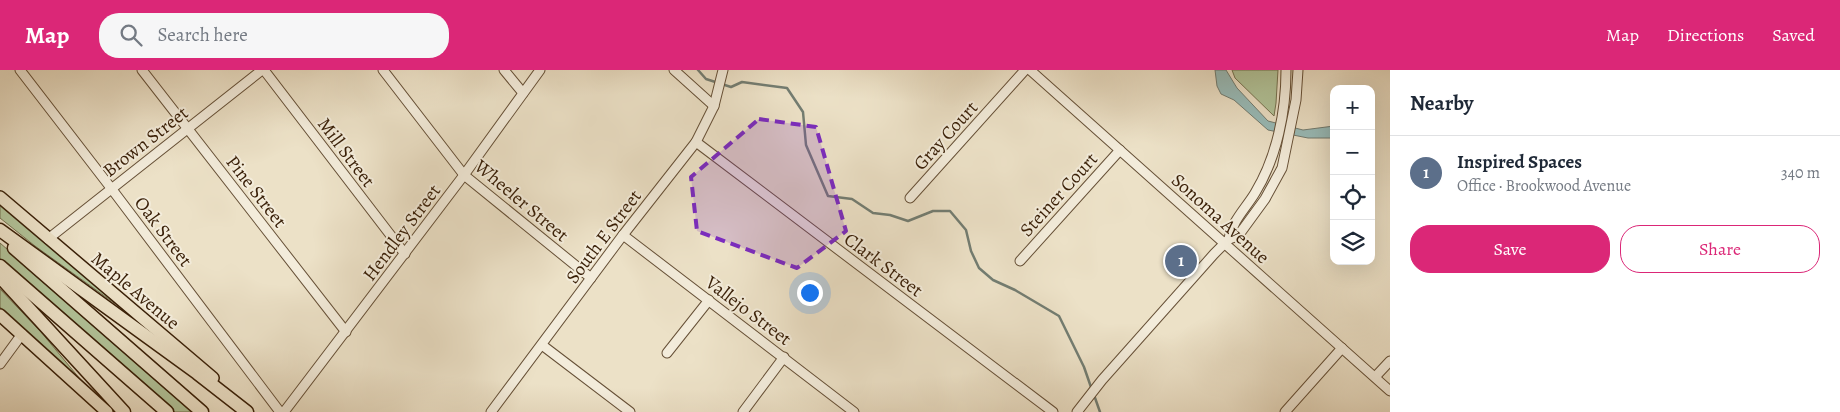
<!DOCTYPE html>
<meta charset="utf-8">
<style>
body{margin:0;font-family:Alegreya,serif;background:#f6f6f7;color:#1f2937}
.controls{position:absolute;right:15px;top:15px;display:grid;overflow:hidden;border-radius:10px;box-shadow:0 5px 20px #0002}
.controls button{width:45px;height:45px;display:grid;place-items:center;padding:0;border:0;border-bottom:1px solid #e0e1e3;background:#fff;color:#1f2937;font:25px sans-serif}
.you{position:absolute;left:809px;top:222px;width:18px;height:18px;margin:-12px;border:4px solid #fff;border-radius:50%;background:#1a73e8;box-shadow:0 0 0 8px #1a73e833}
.badge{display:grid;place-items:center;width:32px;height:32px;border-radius:50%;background:#db2777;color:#fff;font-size:16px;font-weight:700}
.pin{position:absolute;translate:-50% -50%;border:2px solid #fff;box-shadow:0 1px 5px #0006}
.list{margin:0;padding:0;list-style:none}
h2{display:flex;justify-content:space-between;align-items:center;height:65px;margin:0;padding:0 20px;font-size:21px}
h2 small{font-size:16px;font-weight:400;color:#747a83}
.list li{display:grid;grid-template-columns:32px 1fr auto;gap:15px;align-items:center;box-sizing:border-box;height:75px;padding:0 20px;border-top:1px solid #e0e1e3}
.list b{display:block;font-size:19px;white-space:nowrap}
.list p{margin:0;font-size:16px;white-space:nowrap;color:#747a83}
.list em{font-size:16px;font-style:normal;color:#747a83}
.actions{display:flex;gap:10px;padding:15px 20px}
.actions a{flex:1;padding:11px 0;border:1px solid #db2777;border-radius:20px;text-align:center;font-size:18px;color:#db2777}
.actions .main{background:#db2777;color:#fff}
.icon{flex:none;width:28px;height:28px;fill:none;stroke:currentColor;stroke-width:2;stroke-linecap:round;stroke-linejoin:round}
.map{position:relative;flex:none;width:1390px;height:342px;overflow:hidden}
header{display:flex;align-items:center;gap:30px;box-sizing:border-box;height:70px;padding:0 25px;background:#db2777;color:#fff}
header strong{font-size:24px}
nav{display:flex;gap:28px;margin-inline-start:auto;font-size:18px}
.search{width:350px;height:45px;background:#f6f6f7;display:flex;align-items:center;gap:12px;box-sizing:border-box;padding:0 18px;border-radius:20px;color:#747a83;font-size:19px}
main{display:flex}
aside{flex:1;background:#fff}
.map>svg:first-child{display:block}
.green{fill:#b2c49a;stroke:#767250}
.water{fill:#99bcb9;stroke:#737d72}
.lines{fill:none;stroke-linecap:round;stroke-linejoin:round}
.stream{stroke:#737d72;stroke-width:2.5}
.minor-casing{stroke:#665037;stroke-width:11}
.major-casing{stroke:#391f07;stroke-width:14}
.highway-casing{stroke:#391f07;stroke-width:15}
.minor{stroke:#f3ecdb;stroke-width:9}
.major{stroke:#ece1c7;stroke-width:11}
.highway{stroke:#ece1c7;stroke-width:12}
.marked{fill:#7b2cbf;fill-opacity:0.2;stroke:#7b2cbf;stroke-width:4;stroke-dasharray:10 6;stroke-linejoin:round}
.labels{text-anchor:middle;stroke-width:4;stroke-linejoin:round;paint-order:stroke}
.street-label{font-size:19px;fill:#391f07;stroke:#f3ecdb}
</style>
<header>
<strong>Map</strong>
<div class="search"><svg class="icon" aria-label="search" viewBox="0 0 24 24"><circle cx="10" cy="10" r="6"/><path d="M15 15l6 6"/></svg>Search here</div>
<nav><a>Map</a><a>Directions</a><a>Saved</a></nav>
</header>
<main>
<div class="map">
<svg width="1390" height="342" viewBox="0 0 1390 342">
<rect width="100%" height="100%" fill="#ece1c7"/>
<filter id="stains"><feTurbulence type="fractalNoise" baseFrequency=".004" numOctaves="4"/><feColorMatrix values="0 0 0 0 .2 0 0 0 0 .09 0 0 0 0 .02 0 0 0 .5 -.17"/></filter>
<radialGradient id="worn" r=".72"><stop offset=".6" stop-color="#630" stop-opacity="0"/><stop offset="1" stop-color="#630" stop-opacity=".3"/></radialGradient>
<g class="green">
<path d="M 1232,0 L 1278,0 L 1276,33 L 1274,46 L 1235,8 Z"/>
<path d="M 0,133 L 135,248 L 35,176 L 0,148 Z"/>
<path d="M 0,173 L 194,342 L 175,342 L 0,189 Z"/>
<path d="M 0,219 L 41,262 L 90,321 L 0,237 Z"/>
</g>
<path class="water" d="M 1215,0 L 1226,0 L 1237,18 L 1268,51 L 1303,60 L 1334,56 L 1334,68 L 1308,68 L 1268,60 L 1234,30 L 1221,24 L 1217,16 Z"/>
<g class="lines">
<g class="stream">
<path d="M 698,0 L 706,9 L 731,17 L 742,12 L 787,18 L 803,42 L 806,75 L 828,126 L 852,129 L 873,143 L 890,145 L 908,151 L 933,141 L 950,141 L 966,160 L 971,181 L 979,198 L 993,210 L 1015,220 L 1059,246 L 1084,297 L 1092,320"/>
<path d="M 1094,325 L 1100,342"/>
</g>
<defs>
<g id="minor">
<path d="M 20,0 L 111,118 L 280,342"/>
<path d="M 142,0 L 346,262"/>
<path d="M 264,0 L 405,184"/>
<path d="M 383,0 L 464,105 L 591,208"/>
<path d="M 504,0 L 523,23"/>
<path d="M 674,0 L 714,36"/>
<path d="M 1030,0 L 1390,321"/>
<path d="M 696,72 L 1053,342"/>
<path d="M 910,128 L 1025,0"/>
<path d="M 623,165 L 854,342"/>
<path d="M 48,169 L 262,0"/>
<path d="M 1229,169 C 1232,151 1246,138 1255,123 C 1277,87 1286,41 1286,0"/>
<path d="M 1020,191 L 1120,80"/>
<path d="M 542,275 L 630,342"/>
<path d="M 667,283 L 709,230"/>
<path d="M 0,294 L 22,264"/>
<path d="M 1375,307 L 1390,291"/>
<path d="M 284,342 L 464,105 L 540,0"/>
<path d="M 491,342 L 623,165 L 696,72 L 714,36 L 723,0"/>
<path d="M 743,342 L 784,287"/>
<path d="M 1077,342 L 1102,310 L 1214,184 L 1229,169 L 1238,166 L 1265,129 L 1282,98 L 1296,30 L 1298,0"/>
<path d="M 1285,342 L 1342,278"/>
</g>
<g id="major">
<path d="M 0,127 L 213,308"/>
<path d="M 0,245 L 107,342"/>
</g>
<g id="highway">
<path d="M 0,160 L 197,303 L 247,342"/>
<path d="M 14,178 L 202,342"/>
<path d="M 0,196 L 167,342"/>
<path d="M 0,207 L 124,342"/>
</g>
</defs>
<use href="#minor" class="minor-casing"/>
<use href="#major" class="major-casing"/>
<use href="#highway" class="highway-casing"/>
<use href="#minor" class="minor"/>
<use href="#major" class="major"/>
<use href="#highway" class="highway"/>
</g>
<path class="marked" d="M 759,49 L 816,57 L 846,161 L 797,198 L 697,161 L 691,107 Z"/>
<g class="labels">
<g class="street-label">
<text transform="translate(945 65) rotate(-48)" y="7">Gray Court</text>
<text transform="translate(145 71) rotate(-38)" y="7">Brown Street</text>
<text transform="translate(347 82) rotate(53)" y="7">Mill Street</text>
<text transform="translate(257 121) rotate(52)" y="7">Pine Street</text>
<text transform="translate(1058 124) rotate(-48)" y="7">Steiner Court</text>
<text transform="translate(522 130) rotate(40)" y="7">Wheeler Street</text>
<text transform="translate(1221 148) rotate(42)" y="7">Sonoma Avenue</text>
<text transform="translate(164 161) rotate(53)" y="7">Oak Street</text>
<text transform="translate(401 162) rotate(-53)" y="7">Hendley Street</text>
<text transform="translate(603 166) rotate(-53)" y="7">South E Street</text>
<text transform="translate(884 194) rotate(37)" y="7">Clark Street</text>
<text transform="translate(136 220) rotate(40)" y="7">Maple Avenue</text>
<text transform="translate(749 240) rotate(37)" y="7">Vallejo Street</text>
</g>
</g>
<rect width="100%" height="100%" filter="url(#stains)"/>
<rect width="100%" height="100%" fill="url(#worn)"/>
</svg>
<div class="controls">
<button>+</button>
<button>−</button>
<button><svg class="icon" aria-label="locate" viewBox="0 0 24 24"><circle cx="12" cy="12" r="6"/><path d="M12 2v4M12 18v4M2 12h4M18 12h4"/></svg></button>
<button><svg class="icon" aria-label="layers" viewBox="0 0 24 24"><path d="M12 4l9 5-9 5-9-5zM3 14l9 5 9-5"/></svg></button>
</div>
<div class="you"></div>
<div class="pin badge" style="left:1181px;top:191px;background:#5c6f8a">1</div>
</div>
<aside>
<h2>Nearby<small></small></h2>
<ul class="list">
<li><span class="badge" style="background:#5c6f8a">1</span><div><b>Inspired Spaces</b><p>Office · Brookwood Avenue</p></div><em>340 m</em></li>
</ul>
<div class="actions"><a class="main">Save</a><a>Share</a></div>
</aside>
</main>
